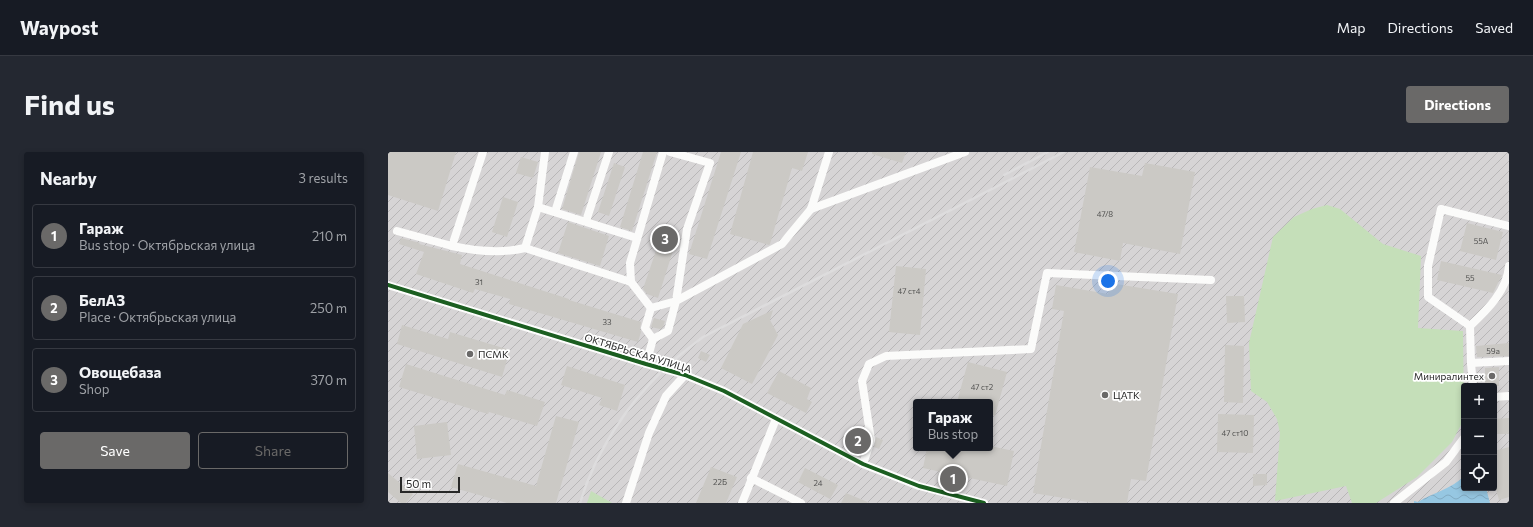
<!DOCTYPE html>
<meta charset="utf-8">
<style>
body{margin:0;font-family:Commissioner,sans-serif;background:#242831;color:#f1f3f6}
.controls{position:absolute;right:12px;bottom:12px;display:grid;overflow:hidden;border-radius:4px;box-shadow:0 2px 6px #0003}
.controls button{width:36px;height:36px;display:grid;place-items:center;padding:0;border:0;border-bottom:1px solid #363941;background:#171b24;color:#f1f3f6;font:20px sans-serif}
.scale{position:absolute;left:12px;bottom:10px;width:60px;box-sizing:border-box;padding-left:4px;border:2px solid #282828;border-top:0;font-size:11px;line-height:14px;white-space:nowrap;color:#282828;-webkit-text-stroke:3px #fff;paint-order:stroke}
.you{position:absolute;left:720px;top:129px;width:14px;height:14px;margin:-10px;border:3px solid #fff;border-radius:50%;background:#1a73e8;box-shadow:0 0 0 6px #1a73e833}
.badge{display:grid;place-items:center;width:26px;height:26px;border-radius:50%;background:#6a6968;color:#fff;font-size:13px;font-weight:700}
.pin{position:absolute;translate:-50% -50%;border:2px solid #fff;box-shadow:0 1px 4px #0006}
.popup{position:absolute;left:525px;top:247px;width:80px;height:52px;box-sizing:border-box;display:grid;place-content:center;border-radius:4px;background:#171b24;filter:drop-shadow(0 1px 3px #0005);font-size:13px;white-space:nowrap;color:#9ea1a6}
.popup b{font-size:15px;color:#f1f3f6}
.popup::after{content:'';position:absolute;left:50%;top:100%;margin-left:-8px;border:8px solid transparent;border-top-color:#171b24}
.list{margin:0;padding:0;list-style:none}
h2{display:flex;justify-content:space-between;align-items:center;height:52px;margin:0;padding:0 16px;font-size:17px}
h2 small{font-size:13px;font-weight:400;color:#9ea1a6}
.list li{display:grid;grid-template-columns:26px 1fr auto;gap:12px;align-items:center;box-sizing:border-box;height:64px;margin:0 8px 8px;padding:0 8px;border:1px solid #363941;border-radius:4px}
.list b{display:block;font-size:15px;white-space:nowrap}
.list p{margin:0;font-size:13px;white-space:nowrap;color:#9ea1a6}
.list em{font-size:13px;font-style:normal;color:#9ea1a6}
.actions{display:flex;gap:8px;padding:12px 16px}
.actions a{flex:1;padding:9px 0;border:1px solid #6a6968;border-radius:4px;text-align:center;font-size:14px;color:#6a6968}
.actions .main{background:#6a6968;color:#fff}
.icon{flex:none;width:22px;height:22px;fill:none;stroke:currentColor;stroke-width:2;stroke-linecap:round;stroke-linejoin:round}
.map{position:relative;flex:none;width:1121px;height:351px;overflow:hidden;border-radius:4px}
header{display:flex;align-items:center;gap:24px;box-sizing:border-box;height:56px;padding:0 20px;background:#171b24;border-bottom:1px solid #363941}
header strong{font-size:19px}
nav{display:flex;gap:22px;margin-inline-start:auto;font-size:14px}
.intro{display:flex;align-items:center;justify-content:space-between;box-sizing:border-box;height:96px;padding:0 24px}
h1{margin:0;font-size:28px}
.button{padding:10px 18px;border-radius:4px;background:#6a6968;color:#fff;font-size:14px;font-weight:700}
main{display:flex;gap:24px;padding:0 24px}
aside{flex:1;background:#171b24;border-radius:4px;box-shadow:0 2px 6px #0003}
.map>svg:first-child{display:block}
.industrial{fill:url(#industrial-furrows);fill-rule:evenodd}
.grass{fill:#c5dfb9}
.water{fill:url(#water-waves)}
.building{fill:#cbc9c5}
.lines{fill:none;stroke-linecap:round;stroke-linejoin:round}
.minor{stroke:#fbfbfa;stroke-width:8}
.rail{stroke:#dddcdd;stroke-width:2.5}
.cycleway-casing{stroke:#fff;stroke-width:6}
.cycleway{stroke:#1b5e20;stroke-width:4}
.poi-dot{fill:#6a6968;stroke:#fff;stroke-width:1.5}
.labels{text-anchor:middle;stroke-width:3.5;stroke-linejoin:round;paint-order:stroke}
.number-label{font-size:8px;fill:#525251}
.street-label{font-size:10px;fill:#282828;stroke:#fff}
.poi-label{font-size:10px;fill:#282828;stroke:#fff;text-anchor:start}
</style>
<header>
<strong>Waypost</strong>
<nav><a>Map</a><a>Directions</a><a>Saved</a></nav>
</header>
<div class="intro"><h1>Find us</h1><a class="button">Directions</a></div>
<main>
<aside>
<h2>Nearby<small>3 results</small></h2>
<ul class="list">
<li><span class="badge">1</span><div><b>Гараж</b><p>Bus stop · Октябрьская улица</p></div><em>210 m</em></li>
<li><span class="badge">2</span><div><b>БелАЗ</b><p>Place · Октябрьская улица</p></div><em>250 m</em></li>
<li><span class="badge">3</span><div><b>Овощебаза</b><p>Shop</p></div><em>370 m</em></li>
</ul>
<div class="actions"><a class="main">Save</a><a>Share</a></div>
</aside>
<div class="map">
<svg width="1121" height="351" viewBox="0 0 1121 351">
<defs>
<pattern id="industrial-furrows" width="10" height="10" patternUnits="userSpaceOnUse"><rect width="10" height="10" fill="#d6d4d5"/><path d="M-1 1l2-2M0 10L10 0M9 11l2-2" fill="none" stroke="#b8b6b7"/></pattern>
<pattern id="water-waves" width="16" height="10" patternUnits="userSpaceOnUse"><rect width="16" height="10" fill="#96c7e2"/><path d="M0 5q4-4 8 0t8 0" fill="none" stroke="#81abc2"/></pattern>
</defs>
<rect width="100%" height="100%" fill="#e6e3de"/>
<path class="industrial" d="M 0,0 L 1121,0 L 1121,351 L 0,351 ZM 1076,234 L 1106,234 L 1106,336 L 1076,336 ZM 528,250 L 602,250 L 602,296 L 528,296 Z"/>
<g class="grass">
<path d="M 939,53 L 952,57 L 995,92 L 1033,104 L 1030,176 L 1075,179 L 1076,267 L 1064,290 L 1029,325 L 988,351 L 964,351 L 958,334 L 887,349 L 892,281 L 889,267 L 879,250 L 863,239 L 861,191 L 885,85 L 906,65 L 924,57 Z"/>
<path d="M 203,339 L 224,351 L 199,351 Z"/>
</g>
<path class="water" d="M 1076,324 L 1076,336 L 1098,336 L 1102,351 L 1026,351 L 1026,349 L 1030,350 C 1044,341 1064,337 1076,324 Z"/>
<g class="building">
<path d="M 0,0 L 68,0 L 50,59 L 0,43 Z"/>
<path d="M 191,0 L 213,0 L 193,63 L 174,57 Z"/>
<path d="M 255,0 L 269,0 L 244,79 L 232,75 Z"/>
<path d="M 333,0 L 353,0 L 319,107 L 301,102 Z"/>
<path d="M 365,0 L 420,0 L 414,19 L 404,16 L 382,92 L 381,93 L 342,82 Z"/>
<path d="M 484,0 L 518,0 L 514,11 L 484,2 Z"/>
<path d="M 133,5 L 150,10 L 145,26 L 128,21 Z"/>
<path d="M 226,11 L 237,15 L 221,64 L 210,60 Z"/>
<path d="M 757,11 L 807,20 L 792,102 L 735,91 L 732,109 L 686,100 L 702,15 L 754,24 Z"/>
<path d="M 115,45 L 130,50 L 119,85 L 104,80 Z"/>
<path d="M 180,70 L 221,84 L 212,114 L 170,101 Z"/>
<path d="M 1079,71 L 1115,80 L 1108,108 L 1072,99 Z"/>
<path d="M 274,81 L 289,86 L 270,146 L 259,142 L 255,137 Z"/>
<path d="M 13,86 L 32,91 L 31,92 L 74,103 L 72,112 L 181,147 L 181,148 L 253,170 L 252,177 L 253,180 L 250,190 L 121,152 L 122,147 L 87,137 L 85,141 L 28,122 L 36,100 L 11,92 Z"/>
<path d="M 1053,109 L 1114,123 L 1105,141 L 1049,128 Z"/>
<path d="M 508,114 L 538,117 L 532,183 L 501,180 Z"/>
<path d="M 722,131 L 790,142 L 758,329 L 743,327 L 739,351 L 706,351 L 645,341 L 676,159 L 664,157 L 668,133 L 720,142 Z"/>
<path d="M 838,144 L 856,144 L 857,170 L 839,171 Z"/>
<path d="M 385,158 L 382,168 L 390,183 L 364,232 L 333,216 L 355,172 Z"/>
<path d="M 266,166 L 277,169 L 275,175 L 272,177 L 263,175 Z"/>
<path d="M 14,173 L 60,187 L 62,180 L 122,198 L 114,225 L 9,192 Z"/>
<path d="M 1121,191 L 1121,204 L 1089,205 L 1088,194 Z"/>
<path d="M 837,193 L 856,194 L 855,251 L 836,250 Z"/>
<path d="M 313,199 L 322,203 L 318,210 L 310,206 Z"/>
<path d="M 580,210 L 619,220 L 607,264 L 602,262 L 602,250 L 569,250 Z"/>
<path d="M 18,212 L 117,243 L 119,238 L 157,250 L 149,274 L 101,260 L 100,262 L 11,235 Z"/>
<path d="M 179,214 L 237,233 L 229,259 L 211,253 L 214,246 L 173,233 Z"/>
<path d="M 1111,215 L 1111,234 L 1097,234 L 1097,216 Z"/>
<path d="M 391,219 L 423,236 L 419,247 L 424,250 L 418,261 L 379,241 Z"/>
<path d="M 830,262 L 866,263 L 865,301 L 829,300 Z"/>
<path d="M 168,264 L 191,270 L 168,351 L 119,351 L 63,335 L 70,312 L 148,334 Z"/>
<path d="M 1121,266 L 1121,282 L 1106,282 L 1106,267 Z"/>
<path d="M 59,270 L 63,303 L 29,307 L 26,274 Z"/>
<path d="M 488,285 L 495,288 L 491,297 L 486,295 Z"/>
<path d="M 602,294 L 626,299 L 619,334 L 535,316 L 539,296 L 602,296 Z"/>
<path d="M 1121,295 L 1121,345 L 1111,348 L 1106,330 L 1106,299 Z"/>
<path d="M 323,315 L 349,325 L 338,351 L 308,351 Z"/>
<path d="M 417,316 L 450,333 L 442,347 L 410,330 Z"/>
<path d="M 0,321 L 25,342 L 18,351 L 13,351 L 0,340 Z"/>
<path d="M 865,322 L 879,322 L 879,333 L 865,334 Z"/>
<path d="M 458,341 L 482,351 L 453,351 Z"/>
</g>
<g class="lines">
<g class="minor">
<path d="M 150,55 L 157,0"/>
<path d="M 423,57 L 577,0"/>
<path d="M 167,60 L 186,0"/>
<path d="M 198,69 L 221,0"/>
<path d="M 9,79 L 64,94 L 95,0"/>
<path d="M 64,94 C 87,99 113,102 137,96"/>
<path d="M 243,130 L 137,96 L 150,55 L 249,86"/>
<path d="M 0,133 L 258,212 L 297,223 L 336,239 L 475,312 L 531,334 L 596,351"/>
<path d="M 263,156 L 243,130 L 242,111 L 275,0"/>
<path d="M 1082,174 L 1040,145 L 1040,114 L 1053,57 L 1121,74"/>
<path d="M 1082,174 L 1083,211 L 1121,209"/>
<path d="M 1082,174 C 1099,158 1119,139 1121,114"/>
<path d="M 265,187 L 257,176 L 263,156 L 288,149 L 299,77 L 322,11 L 282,0"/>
<path d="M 1083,211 L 1085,234"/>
<path d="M 258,212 L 265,187 L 280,179 L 288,149 L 394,92 L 423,57 L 441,0"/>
<path d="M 1106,245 L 1121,244"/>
<path d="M 475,312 L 483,288 L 474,229 L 481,212 L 498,204 L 643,197 L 659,121 L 823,128"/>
<path d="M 363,326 L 413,351"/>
<path d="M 238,351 L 261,281 L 278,244 L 297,223"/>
<path d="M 354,351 L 388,267"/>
<path d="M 1006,351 L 1058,310 L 1076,286"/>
</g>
<g class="rail">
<path d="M 616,23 L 660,0"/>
<path d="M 192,351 C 207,301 238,254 275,218 C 287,206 302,195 315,185 L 676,0"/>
</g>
<defs>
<path id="cycleway" d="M 0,133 L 258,212 L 297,223 L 336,239 L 475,312 L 531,334 L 596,351"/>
</defs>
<use href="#cycleway" class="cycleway-casing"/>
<use href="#cycleway" class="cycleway"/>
</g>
<g class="poi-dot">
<circle cx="82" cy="202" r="4"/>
<circle cx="1104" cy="224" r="4"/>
<circle cx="717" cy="243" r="4"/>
</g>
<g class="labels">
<g class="number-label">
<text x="717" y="65">47/8</text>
<text x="1093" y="92">55А</text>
<text x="1082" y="129">55</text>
<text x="91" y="133">31</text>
<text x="521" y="142">47 ст4</text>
<text x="219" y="173">33</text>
<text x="1105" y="202">59а</text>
<text x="594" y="238">47 ст2</text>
<text x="847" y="284">47 ст10</text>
<text x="332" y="333">22Б</text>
<text x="430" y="334">24</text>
</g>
<g class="street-label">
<text transform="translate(250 201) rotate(17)" y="4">ОКТЯБРЬСКАЯ УЛИЦА</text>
</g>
<g class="poi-label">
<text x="90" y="206">ПСМК</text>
<text x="1096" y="228" text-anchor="end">Миниралинтех</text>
<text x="725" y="247">ЦАТК</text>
</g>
</g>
</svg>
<div class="controls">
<button>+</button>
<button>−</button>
<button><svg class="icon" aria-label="locate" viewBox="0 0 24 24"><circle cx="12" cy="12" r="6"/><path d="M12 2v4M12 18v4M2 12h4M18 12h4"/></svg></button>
</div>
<div class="scale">50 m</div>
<div class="you"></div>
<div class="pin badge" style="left:565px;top:327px">1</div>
<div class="popup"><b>Гараж</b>Bus stop</div>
<div class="pin badge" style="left:470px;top:289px">2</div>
<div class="pin badge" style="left:277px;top:87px">3</div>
</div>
</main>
